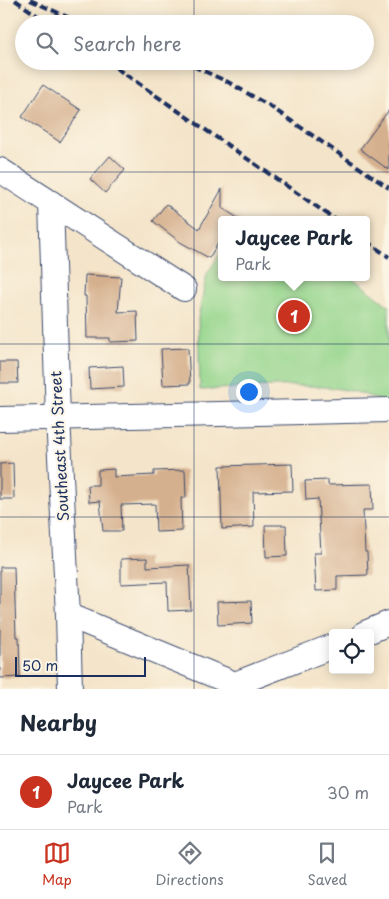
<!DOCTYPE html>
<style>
body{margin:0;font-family:"Playpen Sans",sans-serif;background:#f6f6f7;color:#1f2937}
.controls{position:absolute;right:15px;bottom:15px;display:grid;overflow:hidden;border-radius:5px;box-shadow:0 2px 12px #0003}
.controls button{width:45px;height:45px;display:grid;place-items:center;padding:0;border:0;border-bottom:1px solid #e0e1e3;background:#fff;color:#1f2937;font:25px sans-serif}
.scale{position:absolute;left:15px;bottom:12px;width:131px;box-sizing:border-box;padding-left:5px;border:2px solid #1b2f5e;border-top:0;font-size:14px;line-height:18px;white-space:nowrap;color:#1b2f5e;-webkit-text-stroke:4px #fcf5e5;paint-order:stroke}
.you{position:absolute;left:248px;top:391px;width:18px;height:18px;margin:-12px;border:4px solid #fff;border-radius:50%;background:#1a73e8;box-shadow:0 0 0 8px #1a73e833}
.badge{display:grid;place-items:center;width:32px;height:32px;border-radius:50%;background:#c8321e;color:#fff;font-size:16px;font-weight:700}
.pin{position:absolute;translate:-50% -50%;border:2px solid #fff;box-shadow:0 1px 5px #0006}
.popup{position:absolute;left:218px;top:216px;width:152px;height:65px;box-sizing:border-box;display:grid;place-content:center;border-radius:5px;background:#fff;filter:drop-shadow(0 1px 4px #0005);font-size:16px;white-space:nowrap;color:#747a83}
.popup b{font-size:19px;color:#1f2937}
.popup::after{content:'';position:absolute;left:50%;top:100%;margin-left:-10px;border:10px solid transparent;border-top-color:#fff}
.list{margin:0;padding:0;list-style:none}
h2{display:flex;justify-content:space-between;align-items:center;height:65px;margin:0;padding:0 20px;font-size:21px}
h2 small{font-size:16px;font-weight:400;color:#747a83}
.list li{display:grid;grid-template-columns:32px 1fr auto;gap:15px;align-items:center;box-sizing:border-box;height:75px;padding:0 20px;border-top:1px solid #e0e1e3}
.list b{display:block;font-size:19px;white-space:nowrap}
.list p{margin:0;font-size:16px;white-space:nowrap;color:#747a83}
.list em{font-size:16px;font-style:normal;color:#747a83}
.icon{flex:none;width:28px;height:28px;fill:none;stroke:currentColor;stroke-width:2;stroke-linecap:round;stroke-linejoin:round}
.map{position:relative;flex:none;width:389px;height:689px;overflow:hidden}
.search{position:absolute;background:#fff;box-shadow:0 2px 12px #0003;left:15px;right:15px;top:15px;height:55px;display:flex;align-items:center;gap:12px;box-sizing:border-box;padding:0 18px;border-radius:28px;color:#747a83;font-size:19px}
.sheet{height:140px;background:#fff}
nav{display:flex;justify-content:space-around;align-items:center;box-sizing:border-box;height:70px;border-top:1px solid #e0e1e3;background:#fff;font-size:14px;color:#747a83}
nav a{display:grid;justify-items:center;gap:2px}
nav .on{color:#c8321e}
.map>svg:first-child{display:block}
.green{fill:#94d58c;stroke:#588275}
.building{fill:#d5b08e}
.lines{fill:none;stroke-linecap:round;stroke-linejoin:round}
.minor-casing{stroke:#3c4a6e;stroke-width:26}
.minor{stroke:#fff;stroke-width:24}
.rail{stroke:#1b2f5e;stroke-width:4;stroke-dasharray:8 4;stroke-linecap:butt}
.grid{fill:none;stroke:#1b2f5e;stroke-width:1;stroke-opacity:0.55}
.labels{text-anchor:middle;stroke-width:4;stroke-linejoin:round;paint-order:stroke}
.street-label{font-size:15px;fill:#1b2f5e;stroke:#fcf5e5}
</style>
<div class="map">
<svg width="389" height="689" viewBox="0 0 389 689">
<rect width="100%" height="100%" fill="#fcf5e5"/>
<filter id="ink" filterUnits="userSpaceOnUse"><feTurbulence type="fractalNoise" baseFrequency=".02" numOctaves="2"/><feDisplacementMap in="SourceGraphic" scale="10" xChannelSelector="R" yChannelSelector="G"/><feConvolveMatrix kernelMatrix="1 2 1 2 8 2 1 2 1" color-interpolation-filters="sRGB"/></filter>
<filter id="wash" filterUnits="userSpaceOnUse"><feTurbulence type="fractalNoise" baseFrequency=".0096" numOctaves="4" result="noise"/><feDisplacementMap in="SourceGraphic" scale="20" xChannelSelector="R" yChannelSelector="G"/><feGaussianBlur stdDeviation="1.12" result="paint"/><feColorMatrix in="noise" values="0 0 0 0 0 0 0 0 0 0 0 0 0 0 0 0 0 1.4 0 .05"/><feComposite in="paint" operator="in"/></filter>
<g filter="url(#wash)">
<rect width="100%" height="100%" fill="#f4e5ca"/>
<path class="green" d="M 221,252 L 222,277 L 351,277 L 389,306 L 389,407 C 348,375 250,388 200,390 L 198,318 L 207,274 Z"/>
<g id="blocks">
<g class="building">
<path d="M 43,85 L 81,110 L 60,142 L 22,117 Z"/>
<path d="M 389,110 L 389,170 L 360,149 Z"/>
<path d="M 110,156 L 125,170 L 105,193 L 90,179 Z"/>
<path d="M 222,189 L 222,208 L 241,220 L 222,220 L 222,237 L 209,258 L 180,242 L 153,221 L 166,204 L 199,229 Z"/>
<path d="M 85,275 L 121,277 L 118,312 L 137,311 L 138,341 L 110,342 L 110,338 L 87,338 L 86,296 L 84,296 Z"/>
<path d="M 188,348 L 190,384 L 163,385 L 161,349 Z"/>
<path d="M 0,362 L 17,362 L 18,383 L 0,383 Z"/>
<path d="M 123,366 L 124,387 L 90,389 L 89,368 Z"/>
<path d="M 13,463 L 14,499 L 0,499 L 0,464 Z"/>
<path d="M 292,464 L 293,491 L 253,492 L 254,527 L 222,529 L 220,466 Z"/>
<path d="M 114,469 L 114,477 L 154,475 L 154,471 L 185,470 L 186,498 L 181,498 L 182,531 L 156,532 L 155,504 L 121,505 L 122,531 L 103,531 L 100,501 L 89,502 L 88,485 L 98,485 L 98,470 Z"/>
<path d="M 328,480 L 328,485 L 372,484 L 373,510 L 363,510 L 365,552 L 367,552 L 368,575 L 337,576 L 337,590 L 316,591 L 314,553 L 321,553 L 318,499 L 306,500 L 305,481 Z"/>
<path d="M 265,525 L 286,525 L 287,556 L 266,557 Z"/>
<path d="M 147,558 L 147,567 L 189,565 L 191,610 L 168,611 L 167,582 L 121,584 L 121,559 Z"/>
<path d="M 0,567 L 14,567 L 16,637 L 19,637 L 20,677 L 0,678 Z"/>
<path d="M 251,601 L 252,623 L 218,625 L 217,602 Z"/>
</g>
</g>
</g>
<g filter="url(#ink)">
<use href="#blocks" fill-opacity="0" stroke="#3c4a6e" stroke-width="1"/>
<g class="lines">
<defs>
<g id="minor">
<path d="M 0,170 L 184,289"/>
<path d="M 51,203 L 58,417 L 68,615 L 70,689"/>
<path d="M 0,419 L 389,410"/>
<path d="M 68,615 L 235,684 L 333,646"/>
<path d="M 365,633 L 389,623"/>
</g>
</defs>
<use href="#minor" class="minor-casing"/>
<use href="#minor" class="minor"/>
<g class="rail">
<path d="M 15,0 L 50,24"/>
<path d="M 30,0 L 83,24"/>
<path d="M 106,61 L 336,220"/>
<path d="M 182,61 L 228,82 L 271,107 L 389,188"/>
<path d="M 366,241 L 389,257"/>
</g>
</g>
</g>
<path class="grid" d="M 194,0 L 194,24M 194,61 L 194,689M 0,172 L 389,172M 0,344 L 389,344M 0,517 L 389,517"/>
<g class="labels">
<g class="street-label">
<text transform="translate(60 446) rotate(-93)" y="5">Southeast 4th Street</text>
</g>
</g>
</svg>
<div class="controls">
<button><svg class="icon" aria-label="locate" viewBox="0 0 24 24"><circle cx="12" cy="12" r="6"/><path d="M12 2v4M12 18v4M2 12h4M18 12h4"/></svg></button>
</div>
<div class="scale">50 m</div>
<div class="you"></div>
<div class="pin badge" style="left:294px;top:316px">1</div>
<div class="popup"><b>Jaycee Park</b>Park</div>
<div class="search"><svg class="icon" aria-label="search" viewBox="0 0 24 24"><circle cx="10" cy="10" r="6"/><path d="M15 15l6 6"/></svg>Search here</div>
</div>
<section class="sheet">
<h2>Nearby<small></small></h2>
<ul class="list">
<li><span class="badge">1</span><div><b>Jaycee Park</b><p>Park</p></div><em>30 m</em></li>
</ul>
</section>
<nav>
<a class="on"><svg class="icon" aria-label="map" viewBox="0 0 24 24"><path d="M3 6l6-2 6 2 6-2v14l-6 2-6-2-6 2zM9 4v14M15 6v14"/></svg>Map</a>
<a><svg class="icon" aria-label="directions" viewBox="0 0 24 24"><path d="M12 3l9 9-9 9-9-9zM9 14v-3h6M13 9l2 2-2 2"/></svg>Directions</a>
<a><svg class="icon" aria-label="saved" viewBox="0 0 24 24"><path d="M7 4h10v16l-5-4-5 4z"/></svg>Saved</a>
</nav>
